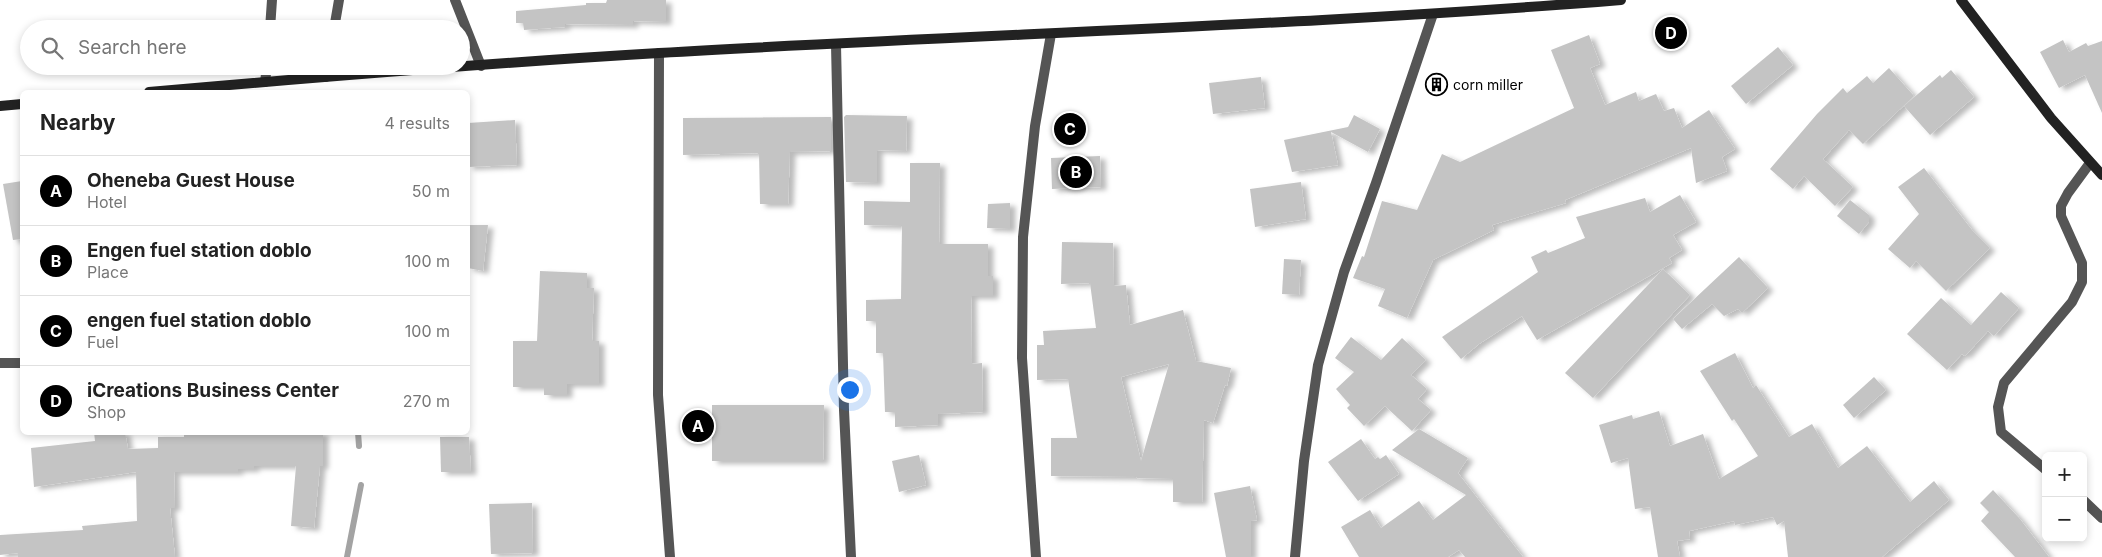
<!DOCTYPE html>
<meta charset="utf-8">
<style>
body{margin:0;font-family:Inter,sans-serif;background:#f6f6f6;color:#222}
.controls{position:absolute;right:15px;bottom:15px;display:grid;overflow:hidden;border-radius:8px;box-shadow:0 2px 8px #0003}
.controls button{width:45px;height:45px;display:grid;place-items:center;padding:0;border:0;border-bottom:1px solid #e0e0e0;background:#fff;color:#222;font:25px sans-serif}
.you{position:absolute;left:849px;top:389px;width:18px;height:18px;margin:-12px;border:4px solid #fff;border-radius:50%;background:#1a73e8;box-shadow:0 0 0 8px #1a73e833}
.badge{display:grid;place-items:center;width:32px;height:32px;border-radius:50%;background:#000;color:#fff;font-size:16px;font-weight:700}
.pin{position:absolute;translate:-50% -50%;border:2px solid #fff;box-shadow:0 1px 5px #0006}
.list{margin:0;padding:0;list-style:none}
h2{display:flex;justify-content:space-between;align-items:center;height:65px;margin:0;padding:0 20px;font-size:21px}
h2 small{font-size:16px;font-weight:400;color:#767676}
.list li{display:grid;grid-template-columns:32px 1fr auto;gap:15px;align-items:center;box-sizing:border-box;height:70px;padding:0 20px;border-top:1px solid #e0e0e0}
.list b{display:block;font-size:19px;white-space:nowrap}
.list p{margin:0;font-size:16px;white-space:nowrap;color:#767676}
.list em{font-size:16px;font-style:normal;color:#767676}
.icon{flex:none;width:28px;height:28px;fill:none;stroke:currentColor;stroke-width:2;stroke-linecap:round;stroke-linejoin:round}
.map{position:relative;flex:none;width:2102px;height:557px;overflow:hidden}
.search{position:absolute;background:#fff;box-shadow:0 2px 8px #0003;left:20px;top:20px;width:450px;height:55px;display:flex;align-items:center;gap:12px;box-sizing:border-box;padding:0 18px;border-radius:28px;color:#767676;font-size:19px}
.panel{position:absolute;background:#fff;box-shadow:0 2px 8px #0003;left:20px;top:90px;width:450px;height:345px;border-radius:8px}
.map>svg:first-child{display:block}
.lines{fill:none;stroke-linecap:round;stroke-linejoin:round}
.stream{stroke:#a3a3a3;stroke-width:6}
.building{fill:#c4c4c4;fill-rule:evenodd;filter:url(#shadow)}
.lane{stroke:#555;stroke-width:10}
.street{stroke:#555;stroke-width:10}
.secondary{stroke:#222;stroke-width:10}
.labels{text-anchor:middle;stroke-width:4;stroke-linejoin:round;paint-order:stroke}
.poi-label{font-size:14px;fill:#000;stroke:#fff;text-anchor:start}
</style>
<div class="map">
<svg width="2102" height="557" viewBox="0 0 2102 557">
<defs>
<filter id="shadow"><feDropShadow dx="5.5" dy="3" stdDeviation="2.5" flood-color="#0004"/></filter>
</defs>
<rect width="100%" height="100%" fill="#fff"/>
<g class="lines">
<g class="stream">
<path d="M 358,432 L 359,446"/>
<path d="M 347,557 L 361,485"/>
</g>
</g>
<g class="building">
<path d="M 607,0 L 666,0 L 666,22 L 633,21 L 633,25 L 565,24 L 565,27 L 524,30 L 523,23 L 516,23 L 516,11 L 586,5 L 586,3 L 606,3 Z"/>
<path d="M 1589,35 L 1600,64 L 1590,68 L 1605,105 L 1636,92 L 1639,101 L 1656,94 L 1664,111 L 1674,108 L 1682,128 L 1709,110 L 1735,149 L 1722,157 L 1727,171 L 1696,183 L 1691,148 L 1565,200 L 1566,203 L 1492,225 L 1494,230 L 1433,260 L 1407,318 L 1378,306 L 1385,289 L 1353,278 L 1362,256 L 1364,257 L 1382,201 L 1417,210 L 1442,154 L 1460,162 L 1574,108 L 1551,50 Z"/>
<path d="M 2063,40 L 2069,52 L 2086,43 L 2088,46 L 2102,41 L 2102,113 L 2085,75 L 2059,88 L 2040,52 Z"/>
<path d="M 1778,47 L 1793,65 L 1746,104 L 1731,86 Z"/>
<path d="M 1889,68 L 1914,96 L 1863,144 L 1849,130 L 1823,159 L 1853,187 L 1835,206 L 1804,176 L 1793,189 L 1770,169 L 1817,114 L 1843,88 L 1847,93 L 1867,76 L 1873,83 Z"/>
<path d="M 1951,70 L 1974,97 L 1930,135 L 1904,106 L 1940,75 L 1942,78 Z"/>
<path d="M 1261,77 L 1265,108 L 1213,114 L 1209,83 Z"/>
<path d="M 846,115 L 907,116 L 906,151 L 877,150 L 877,183 L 846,182 L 844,117 Z"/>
<path d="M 1354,115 L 1380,129 L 1368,152 L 1331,132 L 1338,165 L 1292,172 L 1284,140 L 1348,127 Z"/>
<path d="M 831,117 L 831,151 L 790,152 L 788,204 L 760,204 L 759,153 L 683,155 L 683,118 Z"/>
<path d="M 515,120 L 517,165 L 468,167 L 468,123 Z"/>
<path d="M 1100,156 L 1101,187 L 1052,189 L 1051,158 Z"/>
<path d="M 910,163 L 940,163 L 939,244 L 988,244 L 988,276 L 993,276 L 993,296 L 971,296 L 972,364 L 982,363 L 983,412 L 938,414 L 938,425 L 895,427 L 895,412 L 885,412 L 883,353 L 876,353 L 876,321 L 866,321 L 866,300 L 901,299 L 902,226 L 864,225 L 864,201 L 910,202 Z"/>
<path d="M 1924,168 L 1972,230 L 1990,248 L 1946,291 L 1916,261 L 1910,268 L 1888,249 L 1919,214 L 1898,187 Z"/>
<path d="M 22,181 L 22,239 L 13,240 L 3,184 Z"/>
<path d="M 1301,182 L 1306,219 L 1255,227 L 1250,189 Z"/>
<path d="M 1680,195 L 1696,222 L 1673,235 L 1682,250 L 1669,258 L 1672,263 L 1537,340 L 1522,316 L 1479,344 L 1461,359 L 1442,337 L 1538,272 L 1531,257 L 1546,250 L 1548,253 L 1585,238 L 1576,217 L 1645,198 L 1650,212 Z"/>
<path d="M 1850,200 L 1869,215 L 1869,222 L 1859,234 L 1837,216 Z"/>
<path d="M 1010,203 L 1010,229 L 987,228 L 988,204 Z"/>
<path d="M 470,225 L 488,225 L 483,271 L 468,268 Z"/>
<path d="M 1062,242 L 1113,243 L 1114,286 L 1126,285 L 1130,325 L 1183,310 L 1196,361 L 1231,368 L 1227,386 L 1225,385 L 1213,423 L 1204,420 L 1202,502 L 1173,502 L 1173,479 L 1136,478 L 1137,477 L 1051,476 L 1051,438 L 1077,438 L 1068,379 L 1037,380 L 1037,345 L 1044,345 L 1043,331 L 1096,328 L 1090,283 L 1061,284 ZM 1169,364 L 1141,461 L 1121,377 Z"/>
<path d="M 1739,257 L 1768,288 L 1742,313 L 1738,309 L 1724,316 L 1712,304 L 1682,329 L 1673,319 Z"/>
<path d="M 1284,259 L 1301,260 L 1299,295 L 1282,294 Z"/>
<path d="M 1663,269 L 1690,295 L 1593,398 L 1565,373 Z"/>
<path d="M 540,271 L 587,273 L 587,288 L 594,288 L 592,341 L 599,341 L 599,384 L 567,384 L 567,395 L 544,395 L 544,387 L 513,387 L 513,341 L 537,341 Z"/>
<path d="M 2001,292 L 2019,308 L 1994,336 L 1988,331 L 1965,356 L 1962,354 L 1947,370 L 1907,334 L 1941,298 L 1971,325 Z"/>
<path d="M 1351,337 L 1381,360 L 1402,338 L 1426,360 L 1411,375 L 1427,389 L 1418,399 L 1431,410 L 1412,431 L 1385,406 L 1364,426 L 1347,408 L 1350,405 L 1336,389 L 1354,372 L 1335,358 Z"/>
<path d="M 1735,353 L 1753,388 L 1756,385 L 1789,437 L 1812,424 L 1838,468 L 1867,446 L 1910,502 L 1934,481 L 1949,500 L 1882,557 L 1788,557 L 1784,521 L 1777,525 L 1773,517 L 1735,525 L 1734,521 L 1689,531 L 1690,539 L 1677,541 L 1680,557 L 1658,557 L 1650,507 L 1635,509 L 1628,458 L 1611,463 L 1599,425 L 1632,415 L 1633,419 L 1659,411 L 1670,446 L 1703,434 L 1719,479 L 1758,456 L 1734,419 L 1732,421 L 1700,371 Z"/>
<path d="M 1874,377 L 1886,390 L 1854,418 L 1843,405 Z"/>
<path d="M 712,405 L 824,405 L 823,461 L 712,461 Z"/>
<path d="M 1419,429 L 1468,458 L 1458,473 L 1523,557 L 1465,557 L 1459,550 L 1448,557 L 1359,557 L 1341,527 L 1370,510 L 1381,528 L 1419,501 L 1433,520 L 1466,495 L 1392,450 Z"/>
<path d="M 94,432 L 125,432 L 128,449 L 158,448 L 158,437 L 184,437 L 184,432 L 323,432 L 323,466 L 320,466 L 314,528 L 291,526 L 296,466 L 254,466 L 254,469 L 238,469 L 238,472 L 174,472 L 175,508 L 170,508 L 175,557 L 18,557 L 18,553 L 0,555 L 0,535 L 83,530 L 82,526 L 137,521 L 136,472 L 34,487 L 31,448 L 95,441 Z"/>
<path d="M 440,437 L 469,437 L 471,472 L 441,472 Z"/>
<path d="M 1361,439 L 1375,459 L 1378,457 L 1380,459 L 1386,455 L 1399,474 L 1358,501 L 1328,462 Z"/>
<path d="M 919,455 L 926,485 L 899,492 L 892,461 Z"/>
<path d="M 1250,486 L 1257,520 L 1251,521 L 1251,557 L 1226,557 L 1214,493 Z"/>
<path d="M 1993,490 L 2020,519 L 2049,557 L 2015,557 L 1981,521 L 1989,512 L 1980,503 Z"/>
<path d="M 532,503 L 533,553 L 491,554 L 489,504 Z"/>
</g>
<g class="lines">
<g class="lane">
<path d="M 455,0 L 481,66"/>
<path d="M 334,29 L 339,0"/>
<path d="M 326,77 L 328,66"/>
</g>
<g class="street">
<path d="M 270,29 L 272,0"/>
<path d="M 836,45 L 844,410 L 851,557"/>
<path d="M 659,53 L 658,395 L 670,557"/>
<path d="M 265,82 L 267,66"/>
<path d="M 0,363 L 22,363"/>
<path d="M 2046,470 L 2001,432 L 1998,407 L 2004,383 L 2072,302 L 2082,282 L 2082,263 L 2061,216 L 2061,206 L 2068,193 L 2090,163"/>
<path d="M 2083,500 L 2102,518"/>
<path d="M 1036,557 L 1022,358 L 1023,237 L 1035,126 L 1051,34"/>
<path d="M 1295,557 L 1304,461 L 1318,365 L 1344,272 L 1376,183 L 1433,14"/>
</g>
<g class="secondary">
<path d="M 1961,0 L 2051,118 L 2102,175"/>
<path d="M 149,92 C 319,77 489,63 659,53 C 980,34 1301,26 1621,0"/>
<path d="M 0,106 L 22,104"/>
</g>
</g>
<defs>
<symbol id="building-ring" viewBox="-11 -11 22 22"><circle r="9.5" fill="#fff" stroke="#000" stroke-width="1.5"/><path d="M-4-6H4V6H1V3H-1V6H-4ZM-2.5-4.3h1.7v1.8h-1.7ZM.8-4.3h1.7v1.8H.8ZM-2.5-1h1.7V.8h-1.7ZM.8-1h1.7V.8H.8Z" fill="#000"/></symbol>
</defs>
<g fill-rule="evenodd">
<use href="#building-ring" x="1424" y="72" width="25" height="25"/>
</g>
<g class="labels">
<g class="poi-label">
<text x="1453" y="90">corn miller</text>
</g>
</g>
</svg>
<div class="controls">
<button>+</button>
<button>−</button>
</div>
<div class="you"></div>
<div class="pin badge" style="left:698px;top:426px">A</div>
<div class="pin badge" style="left:1076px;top:172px">B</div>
<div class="pin badge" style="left:1070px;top:129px">C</div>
<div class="pin badge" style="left:1671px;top:33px">D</div>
<div class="search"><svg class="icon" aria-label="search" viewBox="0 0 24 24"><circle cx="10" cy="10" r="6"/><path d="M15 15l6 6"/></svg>Search here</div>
<section class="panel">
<h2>Nearby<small>4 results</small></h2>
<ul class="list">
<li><span class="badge">A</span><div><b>Oheneba Guest House</b><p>Hotel</p></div><em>50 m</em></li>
<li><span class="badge">B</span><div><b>Engen fuel station doblo</b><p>Place</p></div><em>100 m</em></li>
<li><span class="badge">C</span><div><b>engen fuel station doblo</b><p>Fuel</p></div><em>100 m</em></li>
<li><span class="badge">D</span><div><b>iCreations Business Center</b><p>Shop</p></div><em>270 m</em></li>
</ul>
</section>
</div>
